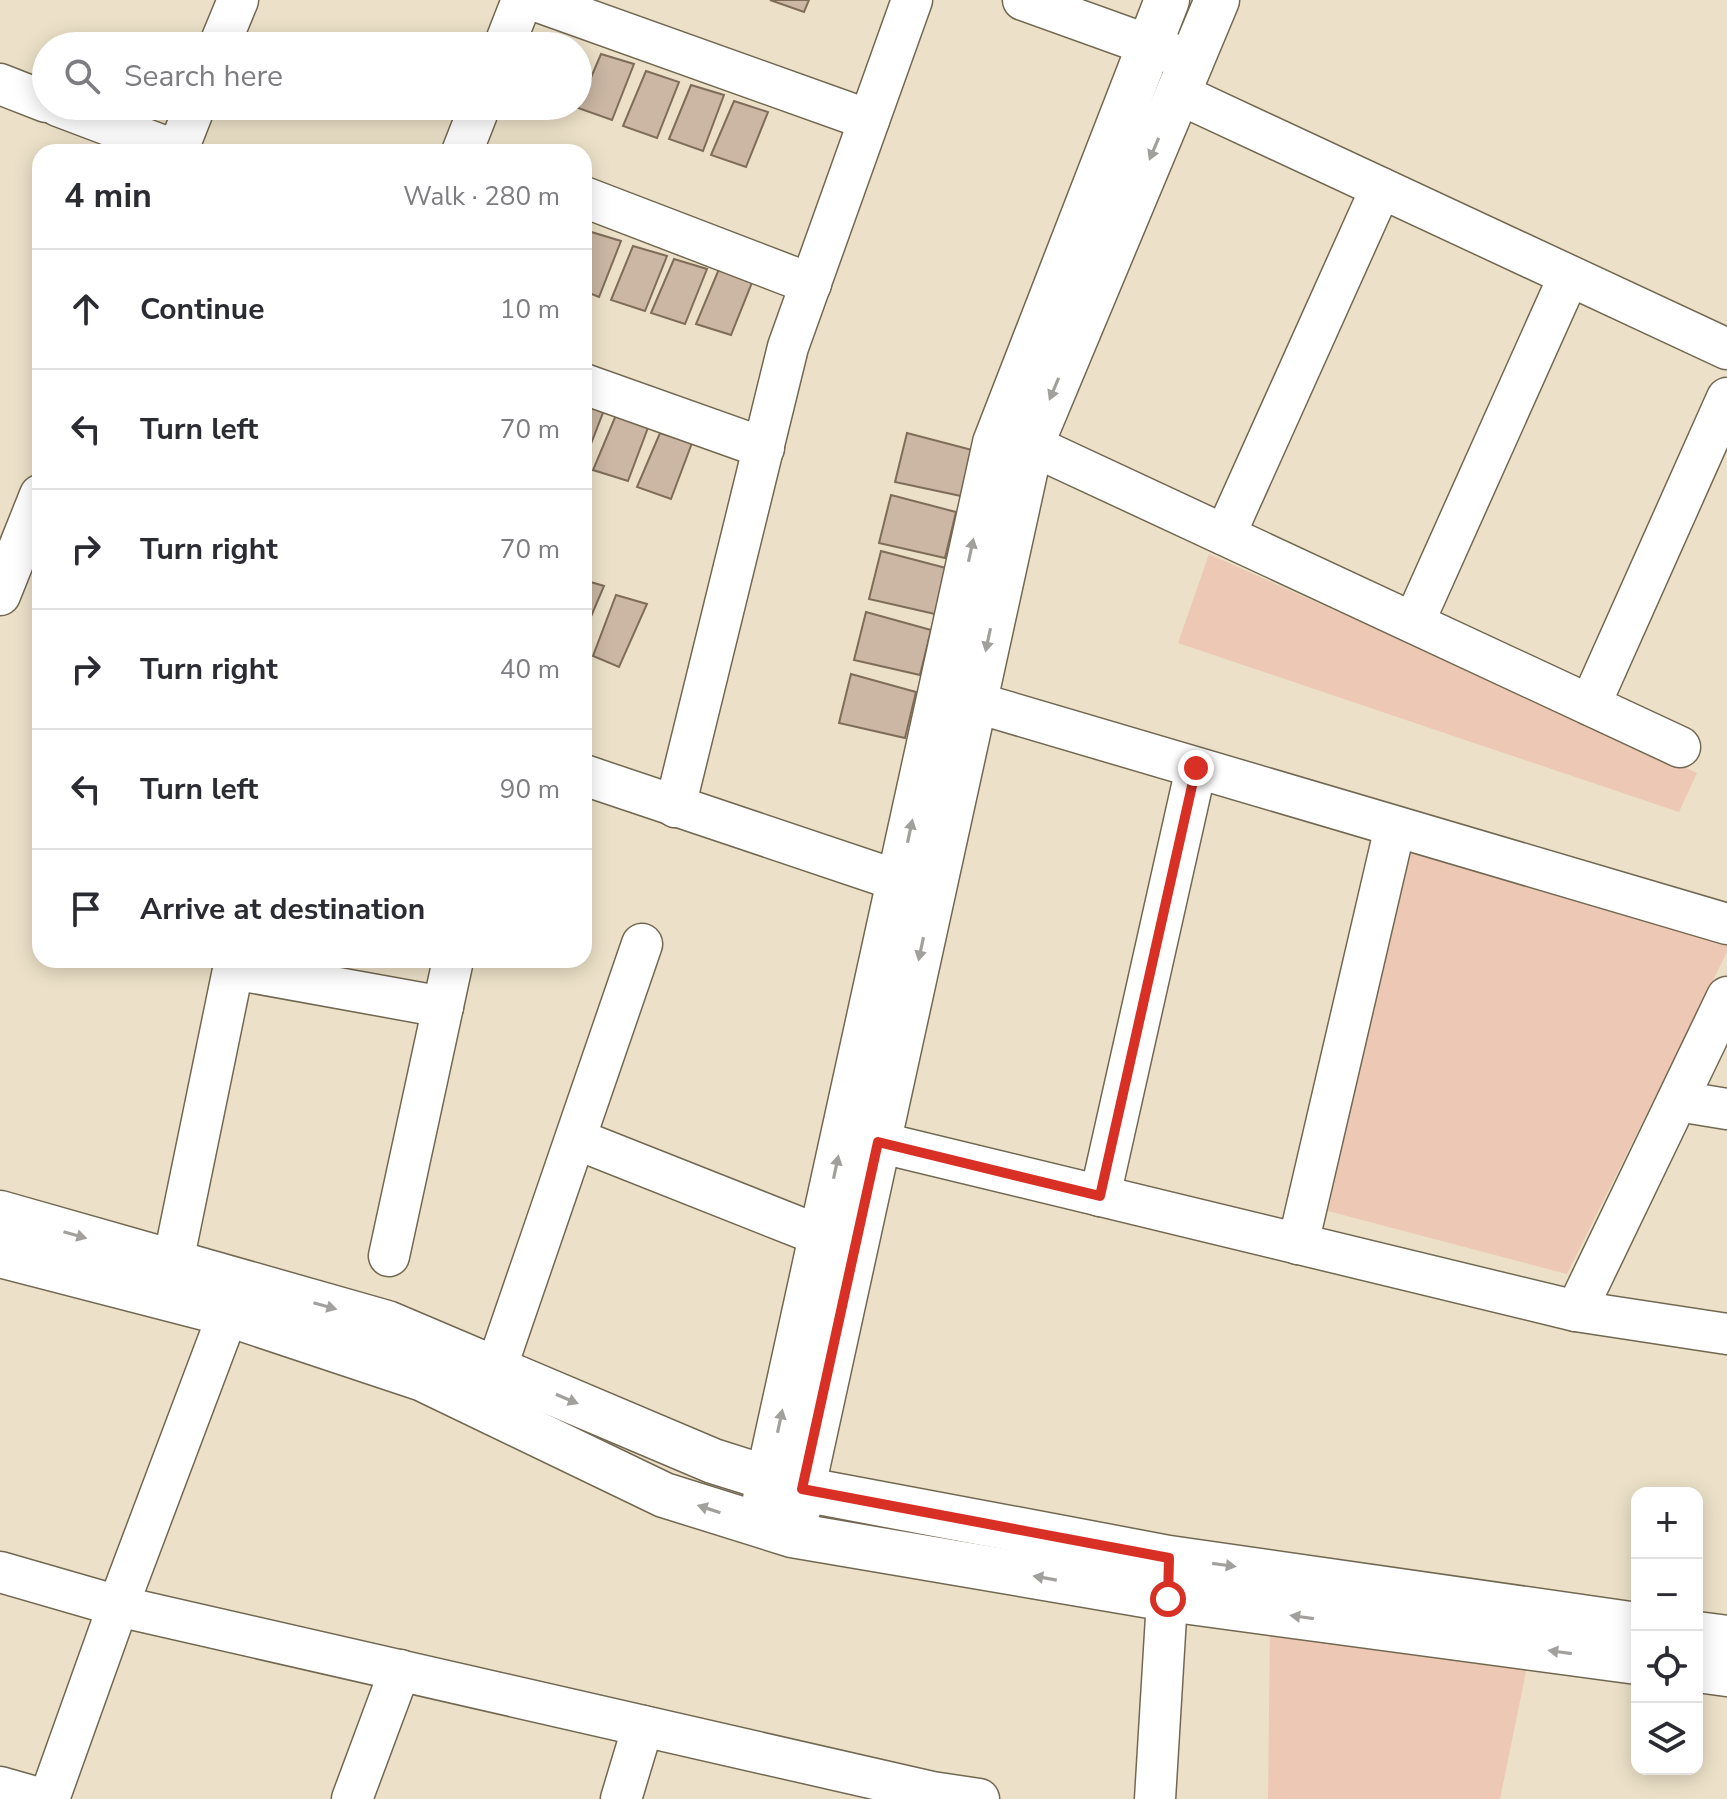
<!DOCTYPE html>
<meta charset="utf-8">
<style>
body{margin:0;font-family:"Nunito Sans",sans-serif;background:#f2f2f3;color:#2b2b33}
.controls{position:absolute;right:24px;bottom:24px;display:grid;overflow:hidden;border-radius:16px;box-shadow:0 4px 20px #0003}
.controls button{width:72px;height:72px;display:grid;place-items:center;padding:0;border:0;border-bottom:2px solid #e1e1e2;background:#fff;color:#2b2b33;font:40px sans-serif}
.stop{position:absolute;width:24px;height:24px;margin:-18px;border:6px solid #d93025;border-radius:50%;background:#fff}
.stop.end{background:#d93025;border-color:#fff;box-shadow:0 2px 8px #0008}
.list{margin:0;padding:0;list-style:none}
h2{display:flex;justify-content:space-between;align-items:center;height:104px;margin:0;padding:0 32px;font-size:34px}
h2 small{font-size:26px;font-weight:400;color:#7c7c81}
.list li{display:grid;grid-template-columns:52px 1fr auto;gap:24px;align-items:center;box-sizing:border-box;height:120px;padding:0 32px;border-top:2px solid #e1e1e2}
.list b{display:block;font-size:30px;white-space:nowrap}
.list em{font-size:26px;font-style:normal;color:#7c7c81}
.icon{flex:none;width:44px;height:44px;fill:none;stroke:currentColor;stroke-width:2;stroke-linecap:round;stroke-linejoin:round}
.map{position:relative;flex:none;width:1727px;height:1799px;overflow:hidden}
.search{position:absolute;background:#fff;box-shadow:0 4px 20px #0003;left:32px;top:32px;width:560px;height:88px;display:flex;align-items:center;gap:20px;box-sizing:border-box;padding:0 28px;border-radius:44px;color:#7c7c81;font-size:30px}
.panel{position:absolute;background:#fff;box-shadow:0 4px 20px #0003;left:32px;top:144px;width:560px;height:824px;border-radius:24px}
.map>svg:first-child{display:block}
.green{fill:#ecc8b5}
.building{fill:#cbb7a3;stroke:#7f6d5a;stroke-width:2}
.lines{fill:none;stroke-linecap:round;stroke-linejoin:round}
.street-casing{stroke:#726852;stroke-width:43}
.secondary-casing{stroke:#726852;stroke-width:47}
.street{stroke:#fff;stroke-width:40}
.secondary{stroke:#fff;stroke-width:44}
.oneway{fill:#a2a09c}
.route{stroke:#d93025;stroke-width:10}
</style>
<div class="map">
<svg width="1727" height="1799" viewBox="0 0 1727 1799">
<rect width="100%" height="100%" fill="#ece1c8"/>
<g class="green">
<path d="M 1209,554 L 1697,773 L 1679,812 L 1178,643 Z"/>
<path d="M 1404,851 L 1727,940 L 1727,952 L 1567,1274 L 1328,1211 Z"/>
<path d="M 1270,1623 L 1528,1662 L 1500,1799 L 1268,1799 Z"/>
</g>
<g class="building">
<path d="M 770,0 L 809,0 L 804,12 Z"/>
<path d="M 601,54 L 634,64 L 612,120 L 578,108 Z"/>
<path d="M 646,71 L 679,82 L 657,138 L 623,126 Z"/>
<path d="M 691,85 L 724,95 L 703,151 L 669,139 Z"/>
<path d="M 734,101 L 768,112 L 746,167 L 711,155 Z"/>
<path d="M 588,231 L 621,241 L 599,297 L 584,291 L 584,240 Z"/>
<path d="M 633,246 L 667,256 L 645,311 L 611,300 Z"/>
<path d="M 674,259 L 707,269 L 685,324 L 651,313 Z"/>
<path d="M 719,269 L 753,280 L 731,335 L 696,324 Z"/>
<path d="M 584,403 L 604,410 L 584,462 Z"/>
<path d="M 616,415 L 649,425 L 628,481 L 593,470 Z"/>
<path d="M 660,433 L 692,443 L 671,499 L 637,487 Z"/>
<path d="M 907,433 L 972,450 L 961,496 L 895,482 Z"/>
<path d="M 891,495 L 956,512 L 945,558 L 879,543 Z"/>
<path d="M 881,551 L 946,568 L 935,614 L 869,599 Z"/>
<path d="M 584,580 L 604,586 L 584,633 Z"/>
<path d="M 616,595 L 647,604 L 619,667 L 593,656 Z"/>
<path d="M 866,612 L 931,630 L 920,675 L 854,660 Z"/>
<path d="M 851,674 L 916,692 L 905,738 L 839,723 Z"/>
</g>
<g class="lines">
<defs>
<g id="street">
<path d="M 533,0 L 869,120"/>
<path d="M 1023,0 L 1179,56"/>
<path d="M 219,46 L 238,0"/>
<path d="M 504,46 L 522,0"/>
<path d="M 0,84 L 46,102"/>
<path d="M 1177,93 L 1727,349"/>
<path d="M 58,106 L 177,151"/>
<path d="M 177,152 L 195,106"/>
<path d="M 462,152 L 480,106"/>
<path d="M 584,197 L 811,284"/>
<path d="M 584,384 L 764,448"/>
<path d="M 1031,445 L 1680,747"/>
<path d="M 1225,535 L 1381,188"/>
<path d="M 0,595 L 40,495"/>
<path d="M 1414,622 L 1569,276"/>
<path d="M 974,702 L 1727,924"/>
<path d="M 1590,705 L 1727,398"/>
<path d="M 584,775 L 929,891"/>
<path d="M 675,807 L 788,347 L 912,0"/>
<path d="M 233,969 L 443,1007"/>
<path d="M 1678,1101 L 1727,1109"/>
<path d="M 576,1139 L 821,1236"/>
<path d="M 878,1142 L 1576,1311 L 1727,1334"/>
<path d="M 1100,1196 L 1196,768"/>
<path d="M 1298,1244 L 1395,827"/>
<path d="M 389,1256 L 453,960"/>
<path d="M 173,1262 L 235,960"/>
<path d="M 1576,1311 L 1727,997"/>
<path d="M 496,1369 L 642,944"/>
<path d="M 0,1572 L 118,1606 L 932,1792 L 979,1799"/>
<path d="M 0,1787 L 42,1799"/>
<path d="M 49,1799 L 118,1606 L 228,1314"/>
<path d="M 352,1799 L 400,1670"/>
<path d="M 621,1799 L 643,1726"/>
<path d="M 1155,1799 L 1169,1567"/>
</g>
<g id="secondary">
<path d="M 0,1213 L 387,1323 L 713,1461 L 802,1489 L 1169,1558 L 1637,1625"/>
<path d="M 0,1255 L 228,1314 L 423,1379 L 664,1495 L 792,1535 L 1168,1599 L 1637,1662"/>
<path d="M 764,1507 L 768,1478 L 995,443 L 1167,0"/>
<path d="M 796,1519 L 1031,445 L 1217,0"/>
<path d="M 1697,1634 L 1727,1638"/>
<path d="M 1697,1670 L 1727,1674"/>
</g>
</defs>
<use href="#street" class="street-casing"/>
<use href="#secondary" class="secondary-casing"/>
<use href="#street" class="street"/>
<use href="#secondary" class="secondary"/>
</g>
<defs><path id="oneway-solid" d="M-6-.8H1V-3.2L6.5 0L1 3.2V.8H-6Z" transform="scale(2)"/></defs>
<g class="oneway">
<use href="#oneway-solid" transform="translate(1154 149) rotate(113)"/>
<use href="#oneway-solid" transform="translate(1054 389) rotate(113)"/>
<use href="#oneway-solid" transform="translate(971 550) rotate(-78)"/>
<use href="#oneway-solid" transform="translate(988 640) rotate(102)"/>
<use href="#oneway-solid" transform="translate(910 831) rotate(-78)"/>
<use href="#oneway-solid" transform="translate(921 949) rotate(102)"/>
<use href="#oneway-solid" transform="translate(836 1167) rotate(-78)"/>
<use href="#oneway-solid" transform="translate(75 1235) rotate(16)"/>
<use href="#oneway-solid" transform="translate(325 1306) rotate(16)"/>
<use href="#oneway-solid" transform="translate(567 1399) rotate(23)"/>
<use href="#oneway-solid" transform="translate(780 1421) rotate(-78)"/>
<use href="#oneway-solid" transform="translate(709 1509) rotate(-162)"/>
<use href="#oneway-solid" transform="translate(1224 1565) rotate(8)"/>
<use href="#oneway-solid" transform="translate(1045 1578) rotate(-170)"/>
<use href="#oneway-solid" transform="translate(1302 1617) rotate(-172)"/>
<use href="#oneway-solid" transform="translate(1560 1652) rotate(-172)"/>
</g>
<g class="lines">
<path class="route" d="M 1168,1599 L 1169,1558 L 802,1489 L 878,1142 L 1100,1196 L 1196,768"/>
</g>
</svg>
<div class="controls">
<button>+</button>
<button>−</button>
<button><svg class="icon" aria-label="locate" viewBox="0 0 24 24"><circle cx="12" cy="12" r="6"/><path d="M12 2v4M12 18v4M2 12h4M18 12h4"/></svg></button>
<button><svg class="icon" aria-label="layers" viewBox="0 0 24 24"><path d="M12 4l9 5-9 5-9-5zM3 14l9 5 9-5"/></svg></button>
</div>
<div class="stop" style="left:1168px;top:1599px"></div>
<div class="stop end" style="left:1196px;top:768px"></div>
<div class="search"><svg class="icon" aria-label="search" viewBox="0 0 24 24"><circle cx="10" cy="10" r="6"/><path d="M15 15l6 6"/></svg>Search here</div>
<section class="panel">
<h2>4 min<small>Walk · 280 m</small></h2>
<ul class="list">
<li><svg class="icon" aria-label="ahead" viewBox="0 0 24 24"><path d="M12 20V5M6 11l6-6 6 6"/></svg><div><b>Continue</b></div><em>10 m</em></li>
<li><svg class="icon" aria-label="left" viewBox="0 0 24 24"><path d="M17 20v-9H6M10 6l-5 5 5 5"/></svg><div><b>Turn left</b></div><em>70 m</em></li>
<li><svg class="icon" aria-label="right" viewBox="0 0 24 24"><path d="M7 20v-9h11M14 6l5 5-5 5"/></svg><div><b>Turn right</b></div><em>70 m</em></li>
<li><svg class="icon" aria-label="right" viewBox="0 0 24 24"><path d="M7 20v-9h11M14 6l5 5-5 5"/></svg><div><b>Turn right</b></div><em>40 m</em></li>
<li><svg class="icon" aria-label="left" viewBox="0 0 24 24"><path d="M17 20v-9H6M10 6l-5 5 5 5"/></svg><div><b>Turn left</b></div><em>90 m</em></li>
<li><svg class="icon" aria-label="arrive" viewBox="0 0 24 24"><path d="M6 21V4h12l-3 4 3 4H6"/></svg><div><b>Arrive at destination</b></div></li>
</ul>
</section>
</div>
